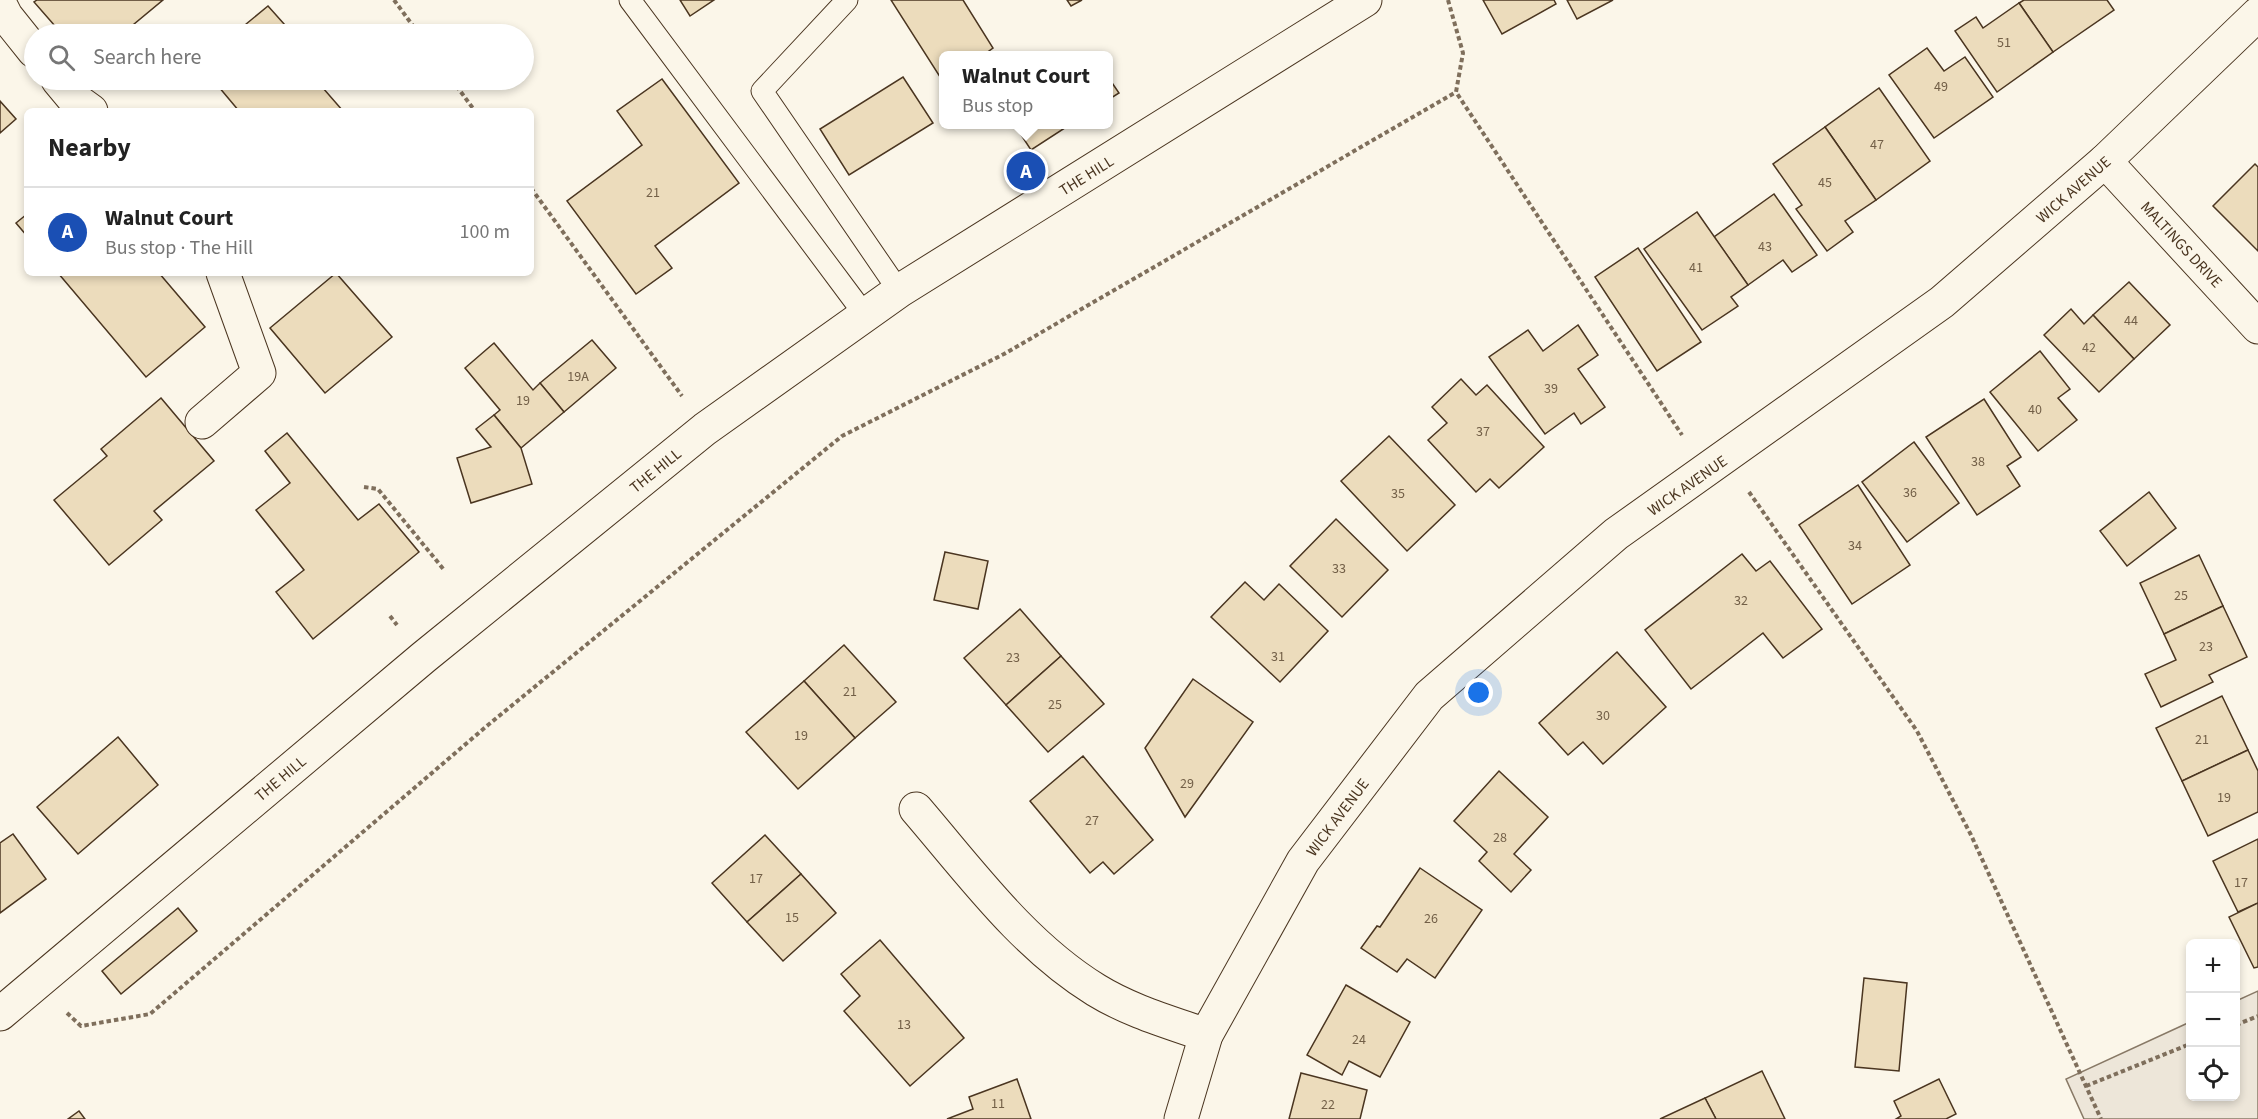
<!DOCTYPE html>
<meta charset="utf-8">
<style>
body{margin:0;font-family:"Source Sans 3",sans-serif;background:#f2f2f2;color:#222}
.controls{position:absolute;right:18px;bottom:18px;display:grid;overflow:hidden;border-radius:9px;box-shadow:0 3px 9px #0003}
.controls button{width:54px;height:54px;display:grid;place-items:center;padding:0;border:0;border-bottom:2px solid #e0e0e0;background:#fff;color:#222;font:30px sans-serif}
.you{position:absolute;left:1479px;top:693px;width:21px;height:21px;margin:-15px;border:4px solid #fff;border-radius:50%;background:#1a73e8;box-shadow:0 0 0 9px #1a73e833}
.badge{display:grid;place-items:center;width:39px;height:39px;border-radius:50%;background:#b45309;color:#fff;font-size:20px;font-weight:700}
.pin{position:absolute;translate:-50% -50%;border:3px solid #fff;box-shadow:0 2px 6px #0006}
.popup{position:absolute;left:939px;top:51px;width:174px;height:78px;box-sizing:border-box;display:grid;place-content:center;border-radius:9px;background:#fff;filter:drop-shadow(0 2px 4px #0005);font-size:20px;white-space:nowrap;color:#767676}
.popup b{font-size:22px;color:#222}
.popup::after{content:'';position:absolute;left:50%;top:100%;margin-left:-12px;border:12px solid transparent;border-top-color:#fff}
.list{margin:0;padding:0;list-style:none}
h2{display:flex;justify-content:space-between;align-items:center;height:78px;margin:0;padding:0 24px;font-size:26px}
h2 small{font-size:20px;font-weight:400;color:#767676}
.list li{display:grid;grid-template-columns:39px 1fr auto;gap:18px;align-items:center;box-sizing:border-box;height:90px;padding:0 24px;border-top:2px solid #e0e0e0}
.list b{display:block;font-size:22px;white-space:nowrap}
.list p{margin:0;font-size:20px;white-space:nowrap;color:#767676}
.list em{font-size:20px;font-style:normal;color:#767676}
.icon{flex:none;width:33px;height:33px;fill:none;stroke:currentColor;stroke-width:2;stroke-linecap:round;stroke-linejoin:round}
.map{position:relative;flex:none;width:2258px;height:1119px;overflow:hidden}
.search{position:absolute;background:#fff;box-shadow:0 3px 9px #0003;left:24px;top:24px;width:510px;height:66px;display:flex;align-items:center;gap:15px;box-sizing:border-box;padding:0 21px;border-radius:33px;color:#767676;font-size:22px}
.panel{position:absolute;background:#fff;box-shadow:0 3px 9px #0003;left:24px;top:108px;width:510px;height:168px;border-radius:9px}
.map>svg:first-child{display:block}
.green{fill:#ede6d9;stroke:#887966;stroke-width:1.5}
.building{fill:#ecdcbc;stroke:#4a3520;stroke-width:1.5}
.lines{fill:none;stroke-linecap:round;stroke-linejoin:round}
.service-casing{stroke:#4a3520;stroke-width:23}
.minor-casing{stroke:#4a3520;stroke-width:35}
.secondary-casing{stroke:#4a3520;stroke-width:35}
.path{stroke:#7f6f5c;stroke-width:4;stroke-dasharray:4.5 3;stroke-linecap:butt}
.service{stroke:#fbf6e9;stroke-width:21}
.minor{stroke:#fbf6e9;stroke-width:33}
.secondary{stroke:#fbf6e9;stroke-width:33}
.labels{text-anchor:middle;stroke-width:4.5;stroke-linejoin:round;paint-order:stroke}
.number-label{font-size:14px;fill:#725f47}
.street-label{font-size:16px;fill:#4a3520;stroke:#fbf6e9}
</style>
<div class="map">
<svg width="2258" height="1119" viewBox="0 0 2258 1119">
<rect width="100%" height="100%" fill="#fbf6e9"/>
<path class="green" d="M 2258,991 L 2258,1119 L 2084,1119 L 2066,1079 L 2190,1022 L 2190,1096 L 2236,1096 L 2236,1001 Z"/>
<g class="building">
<path d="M 37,0 L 163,0 L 122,34 L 62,34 L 34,2 Z"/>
<path d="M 680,0 L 714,0 L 690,16 Z"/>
<path d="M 891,0 L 963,0 L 993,48 L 982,56 L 944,56 L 942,80 Z"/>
<path d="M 1067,0 L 1082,0 L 1071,6 Z"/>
<path d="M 1483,0 L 1554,0 L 1556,4 L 1502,34 Z"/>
<path d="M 1567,0 L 1613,0 L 1577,19 Z"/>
<path d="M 2024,0 L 2107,0 L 2114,10 L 2053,52 L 2019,3 Z"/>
<path d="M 2019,3 L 2053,52 L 1997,92 L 1955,31 L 1976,17 L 1983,28 Z"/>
<path d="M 268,6 L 293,34 L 234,34 Z"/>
<path d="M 1927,48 L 1944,71 L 1965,57 L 1993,97 L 1934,138 L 1889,75 Z"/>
<path d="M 903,77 L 933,123 L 849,175 L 820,129 Z"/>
<path d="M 1108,77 L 1119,93 L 1108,100 Z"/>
<path d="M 662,79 L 739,183 L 655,246 L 672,268 L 636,294 L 567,201 L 642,145 L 617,111 Z"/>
<path d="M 213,80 L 316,80 L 343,111 L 239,111 Z"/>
<path d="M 1879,88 L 1930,161 L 1876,200 L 1825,127 Z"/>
<path d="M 0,101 L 16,119 L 0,133 Z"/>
<path d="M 1014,124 L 1071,124 L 1031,150 Z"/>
<path d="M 1825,127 L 1876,200 L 1845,221 L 1853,232 L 1827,251 L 1796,209 L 1802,205 L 1773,164 Z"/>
<path d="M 2255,164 L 2258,167 L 2258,251 L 2213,206 Z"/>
<path d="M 1774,194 L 1817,255 L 1792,272 L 1783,260 L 1748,285 L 1714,237 Z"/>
<path d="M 1697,212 L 1748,285 L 1731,297 L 1738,306 L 1702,330 L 1644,249 Z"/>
<path d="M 27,214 L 27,236 L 16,223 Z"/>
<path d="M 1638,248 L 1701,342 L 1657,371 L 1595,277 Z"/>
<path d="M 58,273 L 159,273 L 205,327 L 146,377 Z"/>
<path d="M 336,273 L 392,337 L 325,393 L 270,328 Z"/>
<path d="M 2129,282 L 2170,325 L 2134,359 L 2093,315 Z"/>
<path d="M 2071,309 L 2084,324 L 2093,315 L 2134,359 L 2099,392 L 2044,335 Z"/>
<path d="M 1578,325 L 1598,355 L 1578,369 L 1605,407 L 1581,424 L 1574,413 L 1545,434 L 1489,357 L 1528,330 L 1543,351 Z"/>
<path d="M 592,340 L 616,368 L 564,412 L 540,383 Z"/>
<path d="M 494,343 L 533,390 L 540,383 L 564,412 L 521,448 L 494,415 L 500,410 L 465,368 Z"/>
<path d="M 2040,351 L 2070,389 L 2058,398 L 2077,420 L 2038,451 L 1990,392 Z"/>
<path d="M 1461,379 L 1476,395 L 1487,385 L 1544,447 L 1499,488 L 1490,479 L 1476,492 L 1428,440 L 1447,423 L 1432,407 Z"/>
<path d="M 161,398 L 214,461 L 154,511 L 162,520 L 109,565 L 54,500 L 107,456 L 101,449 Z"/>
<path d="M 1984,399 L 2021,457 L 2007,466 L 2020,486 L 1977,515 L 1926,437 Z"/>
<path d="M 494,415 L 521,448 L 532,484 L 471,503 L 457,458 L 491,447 L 476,429 Z"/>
<path d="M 287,433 L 358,520 L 379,504 L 419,552 L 313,639 L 276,592 L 304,570 L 256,510 L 290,483 L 265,451 Z"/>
<path d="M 1389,436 L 1455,505 L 1407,551 L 1341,481 Z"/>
<path d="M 1914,442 L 1959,503 L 1907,542 L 1862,482 Z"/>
<path d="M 1858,485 L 1910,565 L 1852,604 L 1799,525 Z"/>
<path d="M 2149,492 L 2176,528 L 2127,566 L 2100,531 Z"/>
<path d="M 1336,519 L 1388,570 L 1342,617 L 1290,566 Z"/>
<path d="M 945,552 L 988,561 L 978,609 L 934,600 Z"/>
<path d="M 1742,554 L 1756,571 L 1770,561 L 1822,629 L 1783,658 L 1763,633 L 1691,689 L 1645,630 Z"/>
<path d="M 2199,555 L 2223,606 L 2164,634 L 2140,583 Z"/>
<path d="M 1245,582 L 1264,600 L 1279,584 L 1328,631 L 1280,682 L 1211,617 Z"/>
<path d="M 2223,606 L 2247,657 L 2209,675 L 2213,682 L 2161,707 L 2145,674 L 2176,660 L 2164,634 Z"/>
<path d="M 1020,609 L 1061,656 L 1006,705 L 964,658 Z"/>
<path d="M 844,645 L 896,702 L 855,738 L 804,681 Z"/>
<path d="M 1617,652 L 1666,707 L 1603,764 L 1583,742 L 1568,755 L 1539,723 Z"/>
<path d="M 1061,656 L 1104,704 L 1048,752 L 1006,705 Z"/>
<path d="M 1193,679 L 1253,722 L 1185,817 L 1145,748 Z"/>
<path d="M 804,681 L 855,738 L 798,789 L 746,732 Z"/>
<path d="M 2222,696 L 2248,750 L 2182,781 L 2156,728 Z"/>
<path d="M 118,737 L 158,785 L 78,854 L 37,807 Z"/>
<path d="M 2248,750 L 2258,771 L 2258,812 L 2208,836 L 2182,781 Z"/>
<path d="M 1083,756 L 1153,840 L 1114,874 L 1103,862 L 1090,873 L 1030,801 Z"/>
<path d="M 1499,771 L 1548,817 L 1514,854 L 1531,870 L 1511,892 L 1479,861 L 1487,852 L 1454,821 Z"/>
<path d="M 13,834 L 46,879 L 0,913 L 0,843 Z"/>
<path d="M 765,835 L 801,874 L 747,922 L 712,883 Z"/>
<path d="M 2258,839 L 2258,903 L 2238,912 L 2213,861 Z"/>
<path d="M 1420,868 L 1482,910 L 1435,978 L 1407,959 L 1397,972 L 1361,948 L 1377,926 L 1380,927 Z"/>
<path d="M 801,874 L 836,913 L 783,961 L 747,922 Z"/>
<path d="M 2258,903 L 2258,967 L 2254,968 L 2229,917 Z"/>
<path d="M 178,908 L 197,931 L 121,994 L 102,971 Z"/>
<path d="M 880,940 L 964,1038 L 910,1086 L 844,1011 L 860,996 L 841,974 Z"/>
<path d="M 1864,978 L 1907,983 L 1899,1071 L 1855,1067 Z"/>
<path d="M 1346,985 L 1410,1022 L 1380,1077 L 1349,1061 L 1342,1075 L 1307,1055 Z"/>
<path d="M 1762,1071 L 1785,1119 L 1716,1119 L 1705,1098 Z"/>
<path d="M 1301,1073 L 1367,1090 L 1360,1119 L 1289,1119 Z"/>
<path d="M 1017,1079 L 1031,1119 L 947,1119 L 973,1109 L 969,1097 Z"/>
<path d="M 1939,1079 L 1956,1114 L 1946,1119 L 1896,1119 L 1901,1116 L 1894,1101 Z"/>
<path d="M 1705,1098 L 1716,1119 L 1660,1119 Z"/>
<path d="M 79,1111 L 85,1119 L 68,1119 Z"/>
</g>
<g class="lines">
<defs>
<g id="service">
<path d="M 630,0 L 865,315"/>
<path d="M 847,0 L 762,91 L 899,291"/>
</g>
<g id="minor">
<path d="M 0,4 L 6,16 L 34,51"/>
<path d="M 58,80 L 73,98 L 91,111"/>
<path d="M 2105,161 L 2258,327"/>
<path d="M 202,422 L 259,373 L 223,273"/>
<path d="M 916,809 C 971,873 1023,945 1096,990 C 1130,1011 1169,1022 1206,1035"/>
<path d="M 1181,1119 L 1206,1035 L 1303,861 L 1429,696 L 1616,534 L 1942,302 L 2105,161 L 2258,14"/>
</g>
<path id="secondary" d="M 0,1014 L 424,657 L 705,429 L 899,291 L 1365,0"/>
</defs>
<use href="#service" class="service-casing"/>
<use href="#minor" class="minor-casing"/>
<use href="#secondary" class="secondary-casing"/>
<g class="path">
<path d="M 394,0 L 419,34"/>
<path d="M 1448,0 L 1463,53 L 1456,92 L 1682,435"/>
<path d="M 452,80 L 475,111"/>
<path d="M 531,188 L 682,396"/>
<path d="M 364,487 L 378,489 L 445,571"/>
<path d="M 1749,492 L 1917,731 L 1971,835 L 2101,1119"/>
<path d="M 390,616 L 397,625"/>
<path d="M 67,1013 L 81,1026 L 150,1014 L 488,725 L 842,436 L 1004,354 L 1456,92"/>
<path d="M 2236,1025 L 2258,1016"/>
<path d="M 2086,1086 L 2190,1044"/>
</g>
<use href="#service" class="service"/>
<use href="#minor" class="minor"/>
<use href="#secondary" class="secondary"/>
</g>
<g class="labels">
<g class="number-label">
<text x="2004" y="47">51</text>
<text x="1941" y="91">49</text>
<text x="1877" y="149">47</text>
<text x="1825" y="187">45</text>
<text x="653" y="197">21</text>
<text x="1765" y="251">43</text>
<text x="1696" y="272">41</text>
<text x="2131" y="325">44</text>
<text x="2089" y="352">42</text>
<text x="578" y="381">19A</text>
<text x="1551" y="393">39</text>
<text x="523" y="405">19</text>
<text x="2035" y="414">40</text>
<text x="1483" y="436">37</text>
<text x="1978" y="466">38</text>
<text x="1910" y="497">36</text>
<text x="1398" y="498">35</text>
<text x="1855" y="550">34</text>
<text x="1339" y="573">33</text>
<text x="2181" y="600">25</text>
<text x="1741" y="605">32</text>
<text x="2206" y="651">23</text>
<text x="1278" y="661">31</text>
<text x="1013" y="662">23</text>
<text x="850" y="696">21</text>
<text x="1055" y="709">25</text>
<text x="1603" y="720">30</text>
<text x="801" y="740">19</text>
<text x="2202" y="744">21</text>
<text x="1187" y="788">29</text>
<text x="2224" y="802">19</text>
<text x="1092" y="825">27</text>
<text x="1500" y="842">28</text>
<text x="756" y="883">17</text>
<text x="2241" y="887">17</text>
<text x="792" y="922">15</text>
<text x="1431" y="923">26</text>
<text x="904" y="1029">13</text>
<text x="1359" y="1044">24</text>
<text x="998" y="1108">11</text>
<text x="1328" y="1109">22</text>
</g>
<g class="street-label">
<text transform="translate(1086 175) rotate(-32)" y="6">THE HILL</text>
<text transform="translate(2073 189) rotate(-41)" y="6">WICK AVENUE</text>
<text transform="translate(2182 244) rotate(47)" y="6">MALTINGS DRIVE</text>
<text transform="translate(655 470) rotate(-39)" y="6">THE HILL</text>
<text transform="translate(1687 485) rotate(-35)" y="6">WICK AVENUE</text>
<text transform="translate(280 778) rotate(-40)" y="6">THE HILL</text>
<text transform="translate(1337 817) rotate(-53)" y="6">WICK AVENUE</text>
</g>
</g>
</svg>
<div class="controls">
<button>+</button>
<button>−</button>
<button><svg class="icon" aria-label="locate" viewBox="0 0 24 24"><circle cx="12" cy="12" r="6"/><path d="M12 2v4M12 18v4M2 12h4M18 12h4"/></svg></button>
</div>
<div class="you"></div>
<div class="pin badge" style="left:1026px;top:171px;background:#1a4fb4">A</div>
<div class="popup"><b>Walnut Court</b>Bus stop</div>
<div class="search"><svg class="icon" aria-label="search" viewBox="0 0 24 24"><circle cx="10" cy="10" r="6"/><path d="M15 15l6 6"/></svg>Search here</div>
<section class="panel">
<h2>Nearby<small></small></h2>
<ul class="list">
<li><span class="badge" style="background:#1a4fb4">A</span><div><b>Walnut Court</b><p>Bus stop · The Hill</p></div><em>100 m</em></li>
</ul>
</section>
</div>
